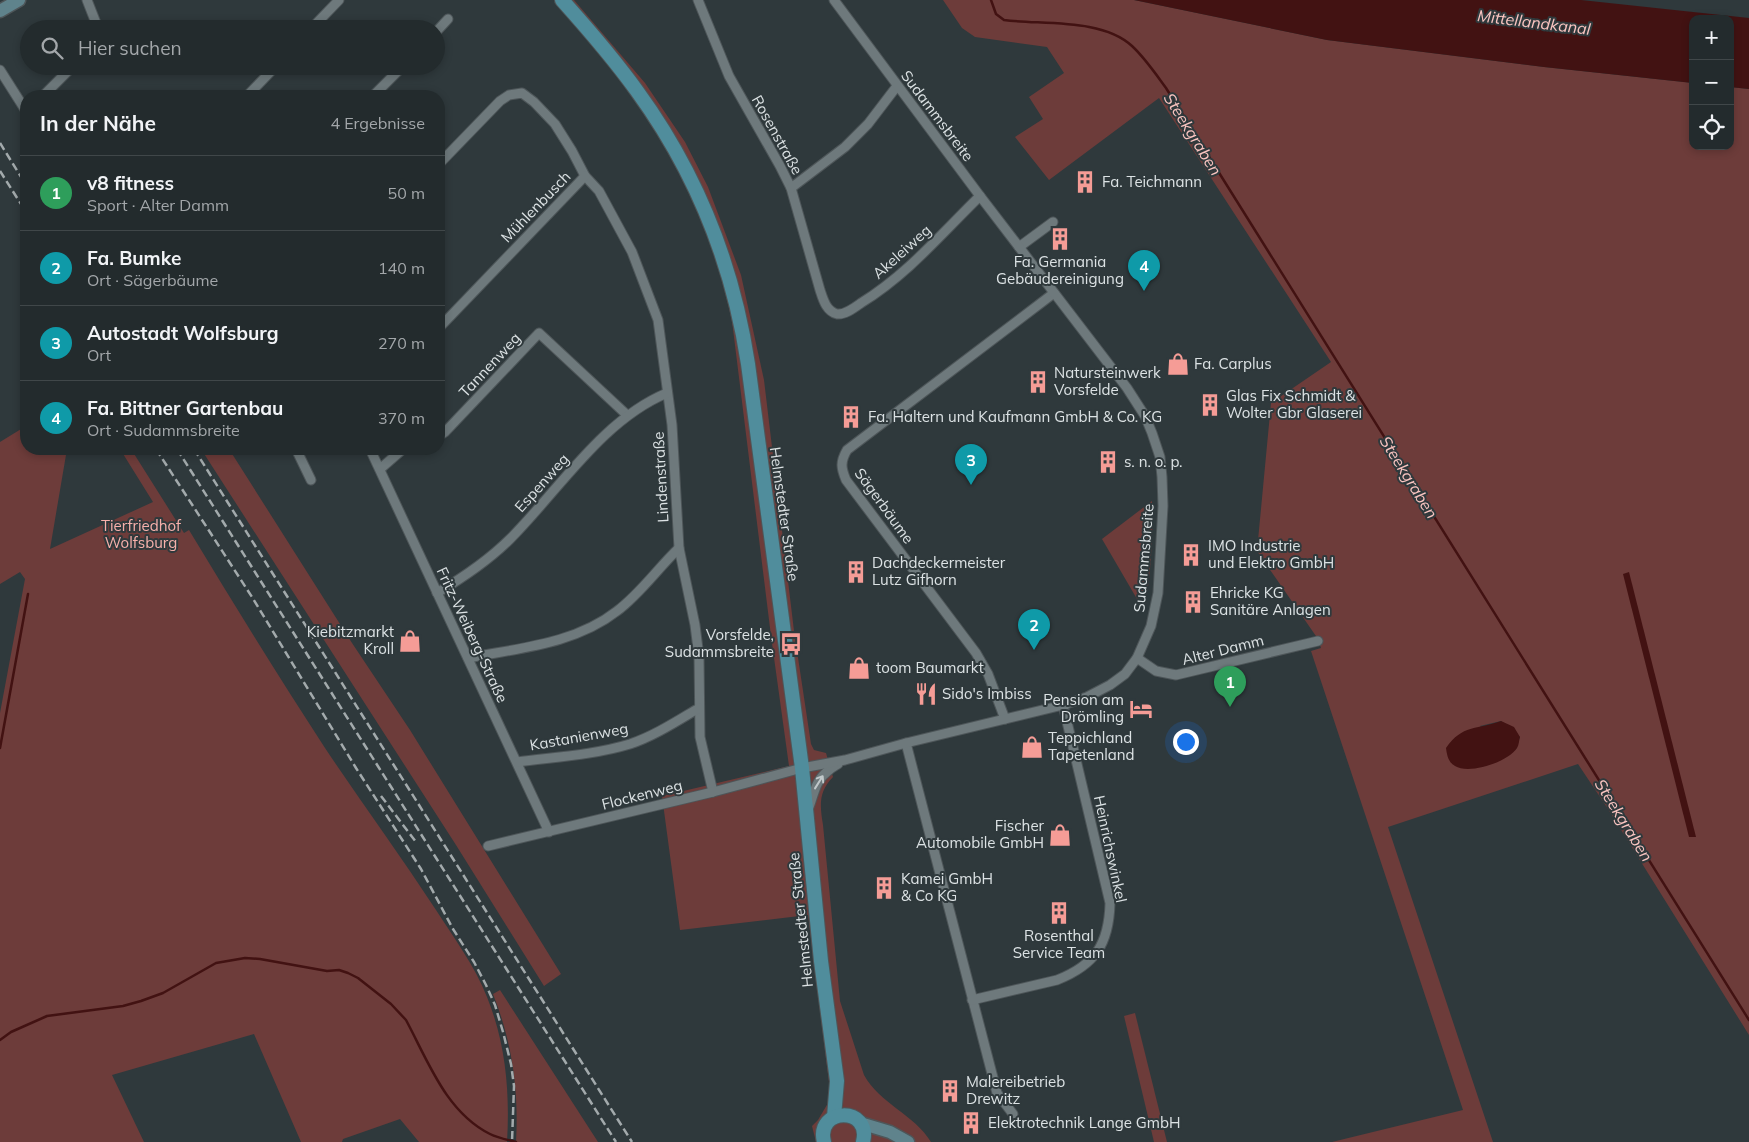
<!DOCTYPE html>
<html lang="de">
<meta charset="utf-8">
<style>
body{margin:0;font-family:Mulish,sans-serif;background:#2f3739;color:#f1f3f6}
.controls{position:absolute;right:15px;top:15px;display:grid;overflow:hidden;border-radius:10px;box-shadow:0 2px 8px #0003}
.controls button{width:45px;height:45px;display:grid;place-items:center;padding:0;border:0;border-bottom:1px solid #404749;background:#232b2d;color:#f1f3f6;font:25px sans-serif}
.you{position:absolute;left:1185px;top:741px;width:18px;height:18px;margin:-12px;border:4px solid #fff;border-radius:50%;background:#1a73e8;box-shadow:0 0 0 8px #1a73e833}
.badge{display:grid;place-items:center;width:32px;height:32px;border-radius:50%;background:#f59c96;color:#fff;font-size:16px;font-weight:700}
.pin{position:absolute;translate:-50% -41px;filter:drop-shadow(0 1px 2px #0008)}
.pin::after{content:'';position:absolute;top:26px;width:18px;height:15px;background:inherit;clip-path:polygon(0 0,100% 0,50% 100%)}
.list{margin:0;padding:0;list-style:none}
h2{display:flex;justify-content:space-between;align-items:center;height:65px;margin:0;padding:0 20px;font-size:21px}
h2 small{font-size:16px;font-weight:400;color:#a3a7aa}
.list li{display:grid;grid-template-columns:32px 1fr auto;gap:15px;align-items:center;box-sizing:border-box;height:75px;padding:0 20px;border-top:1px solid #404749}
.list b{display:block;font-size:19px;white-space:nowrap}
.list p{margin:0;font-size:16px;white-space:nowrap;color:#a3a7aa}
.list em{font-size:16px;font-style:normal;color:#a3a7aa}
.icon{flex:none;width:28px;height:28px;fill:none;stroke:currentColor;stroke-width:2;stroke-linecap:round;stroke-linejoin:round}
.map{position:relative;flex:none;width:1749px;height:1142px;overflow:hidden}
.search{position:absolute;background:#232b2d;box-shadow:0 2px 8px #0003;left:20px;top:20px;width:425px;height:55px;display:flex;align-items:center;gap:12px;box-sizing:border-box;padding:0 18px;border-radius:28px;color:#a3a7aa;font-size:19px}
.panel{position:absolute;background:#232b2d;box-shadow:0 2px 8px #0003;left:20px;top:90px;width:425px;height:365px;border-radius:20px}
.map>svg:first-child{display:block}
.green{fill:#6d3c3a;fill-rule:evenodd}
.water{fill:#421212}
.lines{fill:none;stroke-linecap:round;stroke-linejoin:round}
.stream{stroke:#421212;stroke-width:2.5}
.street-casing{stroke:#4e5659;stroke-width:11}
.secondary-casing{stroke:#4e5659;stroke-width:15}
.primary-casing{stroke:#4e5659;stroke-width:16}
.street{stroke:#6e797c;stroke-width:9}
.secondary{stroke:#5f838c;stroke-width:12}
.primary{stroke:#508d9c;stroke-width:14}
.rail{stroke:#a3aaac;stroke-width:2.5;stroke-dasharray:8 4;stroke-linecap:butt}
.oneway{stroke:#c0c8ca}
.labels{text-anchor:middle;stroke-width:4;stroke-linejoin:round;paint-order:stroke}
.street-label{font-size:15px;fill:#dce2e4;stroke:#2f393c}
.poi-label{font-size:15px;fill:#dce2e4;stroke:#2f393c;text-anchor:start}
.park-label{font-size:15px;fill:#f7b0ab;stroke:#2f393c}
.water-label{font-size:16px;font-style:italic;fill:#fbc5c1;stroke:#2f393c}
</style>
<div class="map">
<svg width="1749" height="1142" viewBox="0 0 1749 1142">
<rect width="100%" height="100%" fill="#2f393c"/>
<g class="green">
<path d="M 554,0 L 574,0 L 645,83 L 685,142 L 708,187 L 741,275 L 764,380 L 794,631 L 811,744 L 814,750 L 826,753 L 833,777 C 818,792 820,806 823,825 L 840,1001 L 864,1075 C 880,1104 914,1114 931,1142 L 816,1142 L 812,1126 L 818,1120 L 831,1098 L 808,915 L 680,930 L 662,796 L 789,766 L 771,636 L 732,321 C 720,265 698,200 669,151 C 637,96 595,48 554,0 Z"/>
<path d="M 943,0 L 1134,0 L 1327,40 L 1544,67 L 1693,83 L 1693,146 L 1730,146 L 1730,87 L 1749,89 L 1749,1035 L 1608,809 L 1578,764 L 1388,827 L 1493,1142 L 1332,1142 L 1463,1110 L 1311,651 L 1321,648 L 1318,639 L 1257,551 L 1271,403 L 1331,362 L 1159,98 L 1049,180 L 1015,137 L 1043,119 L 1029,97 L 1064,73 L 1047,47 L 975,37 L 962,28 ZM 1501,721 L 1520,737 L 1516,749 L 1507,756 L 1480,726 Z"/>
<path d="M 26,426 L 26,449 L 67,449 L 50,549 L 153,502 L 120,449 L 131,449 L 184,533 L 189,530 C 233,603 278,676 325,748 C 361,802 400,855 436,910 C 454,938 475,966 487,997 C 506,1044 510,1093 507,1142 L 419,1142 L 400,1119 L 343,1139 L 342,1142 L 301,1142 L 254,1034 L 112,1075 L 144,1142 L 0,1142 L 0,713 L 25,579 L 20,572 L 0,584 L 0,442 Z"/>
<path d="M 201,449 L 229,449 L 352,643 L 410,730 L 561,974 L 544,986 L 456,845 Z"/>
<path d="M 1152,501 C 1153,538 1151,574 1144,611 L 1102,539 Z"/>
<path d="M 500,990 L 598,1142 L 516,1142 C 519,1090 512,1042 493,994 Z"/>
<path d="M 1135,1013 L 1167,1142 L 1154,1142 L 1124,1016 Z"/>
</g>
<g class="water">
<path d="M 1134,0 L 1581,0 L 1749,18 L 1749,89 L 1730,87 L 1730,19 L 1693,19 L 1693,83 L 1544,67 L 1327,40 Z"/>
<path d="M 1629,572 L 1696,837 L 1689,837 L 1623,574 Z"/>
<path d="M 1501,721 L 1514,727 L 1520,737 C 1519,740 1519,745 1517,748 C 1508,762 1469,775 1455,766 C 1448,762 1447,755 1446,748 C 1463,724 1476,730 1501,721 Z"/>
</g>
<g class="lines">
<g class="stream">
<path d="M 991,0 L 996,14 L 1004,20 C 1042,25 1102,18 1132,46 C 1145,58 1155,73 1166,88 L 1749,1020"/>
<path d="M 0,748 L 28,594"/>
<path d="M 0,1040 L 11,1032 L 47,1016 L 123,1006 L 141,1001 L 163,993 L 216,963 L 245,958 L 260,959 L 327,971 L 339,970 L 348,973 L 358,978 L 391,1004 L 406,1020 C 428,1061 446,1112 490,1134 C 498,1138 508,1140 516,1142"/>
</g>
<defs>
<g id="street">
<path d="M 87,0 L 96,23 L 97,29"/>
<path d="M 698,0 L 729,76 L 780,166 L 791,188 L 820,290 C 823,299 826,311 837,314 C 845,315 854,308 861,303 C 908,274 941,234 980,196"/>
<path d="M 311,29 L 339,0"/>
<path d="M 436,32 L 448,19"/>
<path d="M 0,70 L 26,111"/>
<path d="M 43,96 L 73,66"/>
<path d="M 247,96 L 276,66"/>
<path d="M 373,96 L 403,66"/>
<path d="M 439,164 L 500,101 L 509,95 L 522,93 L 534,102 L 555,124 L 572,151 L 585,176 L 599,191 L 632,252 L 658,320 L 672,425 L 679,548 L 695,625 L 699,657 L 700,737 L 713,792"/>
<path d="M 791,188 L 845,147 L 868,124 L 897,86"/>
<path d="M 1019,247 L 1053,222"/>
<path d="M 439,328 L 585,176"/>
<path d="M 439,436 L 445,432 L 539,333 L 627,415"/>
<path d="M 296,449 L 311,480"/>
<path d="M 370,449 L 549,832"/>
<path d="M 380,469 L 403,449"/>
<path d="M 437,593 C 464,577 488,561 510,539 C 559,490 602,420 667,393"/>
<path d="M 468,658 C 519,648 575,644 617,611 C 640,594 658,568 679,548"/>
<path d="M 1137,658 L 1156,671 L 1176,675 L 1318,641"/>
<path d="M 1005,719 L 988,674 L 976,653 L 846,480 C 841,468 840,462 847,450 L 1054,293"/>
<path d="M 906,743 L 997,1093 L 1013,1114"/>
<path d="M 517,762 C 554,757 594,755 630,744 C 654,736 677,721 699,708"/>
<path d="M 807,812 C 814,797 814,781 828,771 C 831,768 835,766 838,764"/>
<path d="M 488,846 L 713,792 L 802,768 L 845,760 L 906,743 L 1063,705 L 1087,697 L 1110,685 L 1125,674 L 1137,658 L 1151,626 L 1158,593 L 1163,506 L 1162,477 L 1160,457 L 1152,433 L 1145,416 L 1127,388 L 980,196 L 834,0"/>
<path d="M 972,1000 L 1057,980 C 1095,965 1109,944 1110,903 L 1063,705"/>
</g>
<g id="secondary">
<path d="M 0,11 L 19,0"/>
<path d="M 860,1123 L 890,1132 L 908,1142"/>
</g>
<g id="primary">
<path d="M 562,0 C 588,29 614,59 637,91 C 696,172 733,265 748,364 L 802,768 L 821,961 L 837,1081 L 834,1117"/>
<path d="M 824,1142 C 815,1107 872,1106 863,1142"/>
</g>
</defs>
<use href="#street" class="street-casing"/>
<use href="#secondary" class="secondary-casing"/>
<use href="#primary" class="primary-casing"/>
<use href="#street" class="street"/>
<use href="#secondary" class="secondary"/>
<use href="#primary" class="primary"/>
<g class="rail">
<path d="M 0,143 L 26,185"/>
<path d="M 0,171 L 26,212"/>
<path d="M 156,449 L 252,597 L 356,768 L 421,869 L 453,929 L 474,962 L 486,985 L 495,1005 L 503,1032 L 511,1064 L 514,1086 L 512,1142"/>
<path d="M 177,449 L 616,1142"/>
<path d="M 194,449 L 632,1142"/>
<path d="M 381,796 L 416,842"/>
</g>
</g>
<defs><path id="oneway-shaft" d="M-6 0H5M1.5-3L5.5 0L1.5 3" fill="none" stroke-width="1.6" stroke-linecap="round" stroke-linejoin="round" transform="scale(1.25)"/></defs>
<use class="oneway" href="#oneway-shaft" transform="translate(819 782) rotate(-58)"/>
<defs>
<symbol id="building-bare" viewBox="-9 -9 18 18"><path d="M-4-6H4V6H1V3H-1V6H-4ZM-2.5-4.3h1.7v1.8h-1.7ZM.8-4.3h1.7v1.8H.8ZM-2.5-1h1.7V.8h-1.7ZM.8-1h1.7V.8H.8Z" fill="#f59c96" stroke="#2f393c" stroke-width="2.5" paint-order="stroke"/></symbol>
<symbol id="shop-bare" viewBox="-9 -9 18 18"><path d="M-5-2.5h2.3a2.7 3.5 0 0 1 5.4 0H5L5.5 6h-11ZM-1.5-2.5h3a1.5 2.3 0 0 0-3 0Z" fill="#f59c96" stroke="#2f393c" stroke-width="2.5" paint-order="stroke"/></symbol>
<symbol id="bus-bare" viewBox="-9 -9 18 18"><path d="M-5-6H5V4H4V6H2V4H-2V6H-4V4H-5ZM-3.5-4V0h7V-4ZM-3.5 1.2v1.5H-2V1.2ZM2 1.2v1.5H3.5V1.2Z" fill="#f59c96" stroke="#2f393c" stroke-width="2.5" paint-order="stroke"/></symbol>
<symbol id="restaurant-bare" viewBox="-9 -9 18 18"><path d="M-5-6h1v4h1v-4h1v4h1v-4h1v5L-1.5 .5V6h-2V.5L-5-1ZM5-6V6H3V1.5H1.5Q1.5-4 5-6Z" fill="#f59c96" stroke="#2f393c" stroke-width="2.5" paint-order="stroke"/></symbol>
<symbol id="hotel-bare" viewBox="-9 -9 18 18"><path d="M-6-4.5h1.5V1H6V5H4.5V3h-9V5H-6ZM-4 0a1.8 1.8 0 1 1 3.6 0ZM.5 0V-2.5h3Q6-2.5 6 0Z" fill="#f59c96" stroke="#2f393c" stroke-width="2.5" paint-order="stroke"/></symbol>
</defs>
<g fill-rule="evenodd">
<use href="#building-bare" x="1069" y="166" width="32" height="32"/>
<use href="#building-bare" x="1044" y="223" width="32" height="32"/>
<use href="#shop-bare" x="1162" y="348" width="32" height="32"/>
<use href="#building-bare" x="1022" y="366" width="32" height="32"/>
<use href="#building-bare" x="1194" y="389" width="32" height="32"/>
<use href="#building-bare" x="835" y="401" width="32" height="32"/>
<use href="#building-bare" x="1092" y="446" width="32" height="32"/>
<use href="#building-bare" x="1175" y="539" width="32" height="32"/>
<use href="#building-bare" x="840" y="556" width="32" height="32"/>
<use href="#building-bare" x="1177" y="586" width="32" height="32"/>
<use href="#shop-bare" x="394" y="625" width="32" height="32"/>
<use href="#bus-bare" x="775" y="628" width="32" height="32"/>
<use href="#shop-bare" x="843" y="652" width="32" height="32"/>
<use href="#restaurant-bare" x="910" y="678" width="32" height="32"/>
<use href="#hotel-bare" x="1125" y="693" width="32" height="32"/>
<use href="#shop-bare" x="1016" y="731" width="32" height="32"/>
<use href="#shop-bare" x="1044" y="819" width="32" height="32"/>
<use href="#building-bare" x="868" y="872" width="32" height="32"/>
<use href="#building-bare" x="1043" y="897" width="32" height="32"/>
<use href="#building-bare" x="934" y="1075" width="32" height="32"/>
<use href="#building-bare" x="955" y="1107" width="32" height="32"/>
</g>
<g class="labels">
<g class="street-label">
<text transform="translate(937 116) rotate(53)" y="5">Sudammsbreite</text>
<text transform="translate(777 135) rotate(61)" y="5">Rosenstraße</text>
<text transform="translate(536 207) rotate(-46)" y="5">Mühlenbusch</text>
<text transform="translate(902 252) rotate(-42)" y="5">Akeleiweg</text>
<text transform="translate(490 365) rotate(-47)" y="5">Tannenweg</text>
<text transform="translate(661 477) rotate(-93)" y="5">Lindenstraße</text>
<text transform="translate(542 483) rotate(-48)" y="5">Espenweg</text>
<text transform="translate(884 506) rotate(54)" y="5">Sägerbäume</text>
<text transform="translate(784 514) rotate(82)" y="5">Helmstedter Straße</text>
<text transform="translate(1144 558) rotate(-85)" y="5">Sudammsbreite</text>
<text transform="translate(472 635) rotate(65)" y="5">Fritz-Weiberg-Straße</text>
<text transform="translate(1223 650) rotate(-14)" y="5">Alter Damm</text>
<text transform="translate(579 737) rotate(-10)" y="5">Kastanienweg</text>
<text transform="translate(642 795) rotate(-14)" y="5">Flockenweg</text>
<text transform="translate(1110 849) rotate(78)" y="5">Heinrichswinkel</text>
<text transform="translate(801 920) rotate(-96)" y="5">Helmstedter Straße</text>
</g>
<g class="poi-label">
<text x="1102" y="187">Fa. Teichmann</text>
<text x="1060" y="267" text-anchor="middle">Fa. Germania<tspan x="1060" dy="17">Gebäudereinigung</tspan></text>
<text x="1194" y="369">Fa. Carplus</text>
<text x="1054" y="378">Natursteinwerk<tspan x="1054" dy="17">Vorsfelde</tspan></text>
<text x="1226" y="401">Glas Fix Schmidt &amp;<tspan x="1226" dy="17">Wolter Gbr Glaserei</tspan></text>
<text x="868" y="422">Fa. Haltern und Kaufmann GmbH &amp; Co. KG</text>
<text x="1124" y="467">s. n. o. p.</text>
<text x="1208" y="551">IMO Industrie<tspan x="1208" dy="17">und Elektro GmbH</tspan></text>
<text x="872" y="568">Dachdeckermeister<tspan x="872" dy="17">Lutz Gifhorn</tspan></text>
<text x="1210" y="598">Ehricke KG<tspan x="1210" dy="17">Sanitäre Anlagen</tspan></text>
<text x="394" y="637" text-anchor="end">Kiebitzmarkt<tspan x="394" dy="17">Kroll</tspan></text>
<text x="774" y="640" text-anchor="end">Vorsfelde,<tspan x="774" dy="17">Sudammsbreite</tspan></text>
<text x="876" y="673">toom Baumarkt</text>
<text x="942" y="699">Sido's Imbiss</text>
<text x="1124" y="705" text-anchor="end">Pension am<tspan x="1124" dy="17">Drömling</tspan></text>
<text x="1048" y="743">Teppichland<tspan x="1048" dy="17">Tapetenland</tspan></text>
<text x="1044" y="831" text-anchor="end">Fischer<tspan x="1044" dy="17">Automobile GmbH</tspan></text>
<text x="901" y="884">Kamei GmbH<tspan x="901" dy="17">&amp; Co KG</tspan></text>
<text x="1059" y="941" text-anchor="middle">Rosenthal<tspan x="1059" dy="17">Service Team</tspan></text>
<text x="966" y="1087">Malereibetrieb<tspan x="966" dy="17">Drewitz</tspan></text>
<text x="988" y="1128">Elektrotechnik Lange GmbH</text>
</g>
<g class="park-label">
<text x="141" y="531">Tierfriedhof<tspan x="141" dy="17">Wolfsburg</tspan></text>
</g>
<g class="water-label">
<text transform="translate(1534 22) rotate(7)" y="6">Mittellandkanal</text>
<text transform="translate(1193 134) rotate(58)" y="6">Steekgraben</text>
<text transform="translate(1409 477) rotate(58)" y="6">Steekgraben</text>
<text transform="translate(1624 820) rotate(58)" y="6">Steekgraben</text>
</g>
</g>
</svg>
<div class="controls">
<button>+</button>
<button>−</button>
<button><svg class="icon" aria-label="locate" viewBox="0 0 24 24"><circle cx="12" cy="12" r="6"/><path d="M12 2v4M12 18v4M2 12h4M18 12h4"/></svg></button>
</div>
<div class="you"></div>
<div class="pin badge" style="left:1230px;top:707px;background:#2e9e5b">1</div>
<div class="pin badge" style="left:1034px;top:650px;background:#0f9aa8">2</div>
<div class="pin badge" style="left:971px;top:485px;background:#0f9aa8">3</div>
<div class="pin badge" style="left:1144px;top:291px;background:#0f9aa8">4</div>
<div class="search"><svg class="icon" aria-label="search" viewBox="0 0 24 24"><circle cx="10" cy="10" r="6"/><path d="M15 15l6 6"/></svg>Hier suchen</div>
<section class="panel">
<h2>In der Nähe<small>4 Ergebnisse</small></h2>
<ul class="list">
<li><span class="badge" style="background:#2e9e5b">1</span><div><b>v8 fitness</b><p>Sport · Alter Damm</p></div><em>50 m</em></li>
<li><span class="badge" style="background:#0f9aa8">2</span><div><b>Fa. Bumke</b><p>Ort · Sägerbäume</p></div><em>140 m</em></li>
<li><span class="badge" style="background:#0f9aa8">3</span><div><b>Autostadt Wolfsburg</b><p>Ort</p></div><em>270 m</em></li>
<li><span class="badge" style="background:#0f9aa8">4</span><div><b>Fa. Bittner Gartenbau</b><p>Ort · Sudammsbreite</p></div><em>370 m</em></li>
</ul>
</section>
</div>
